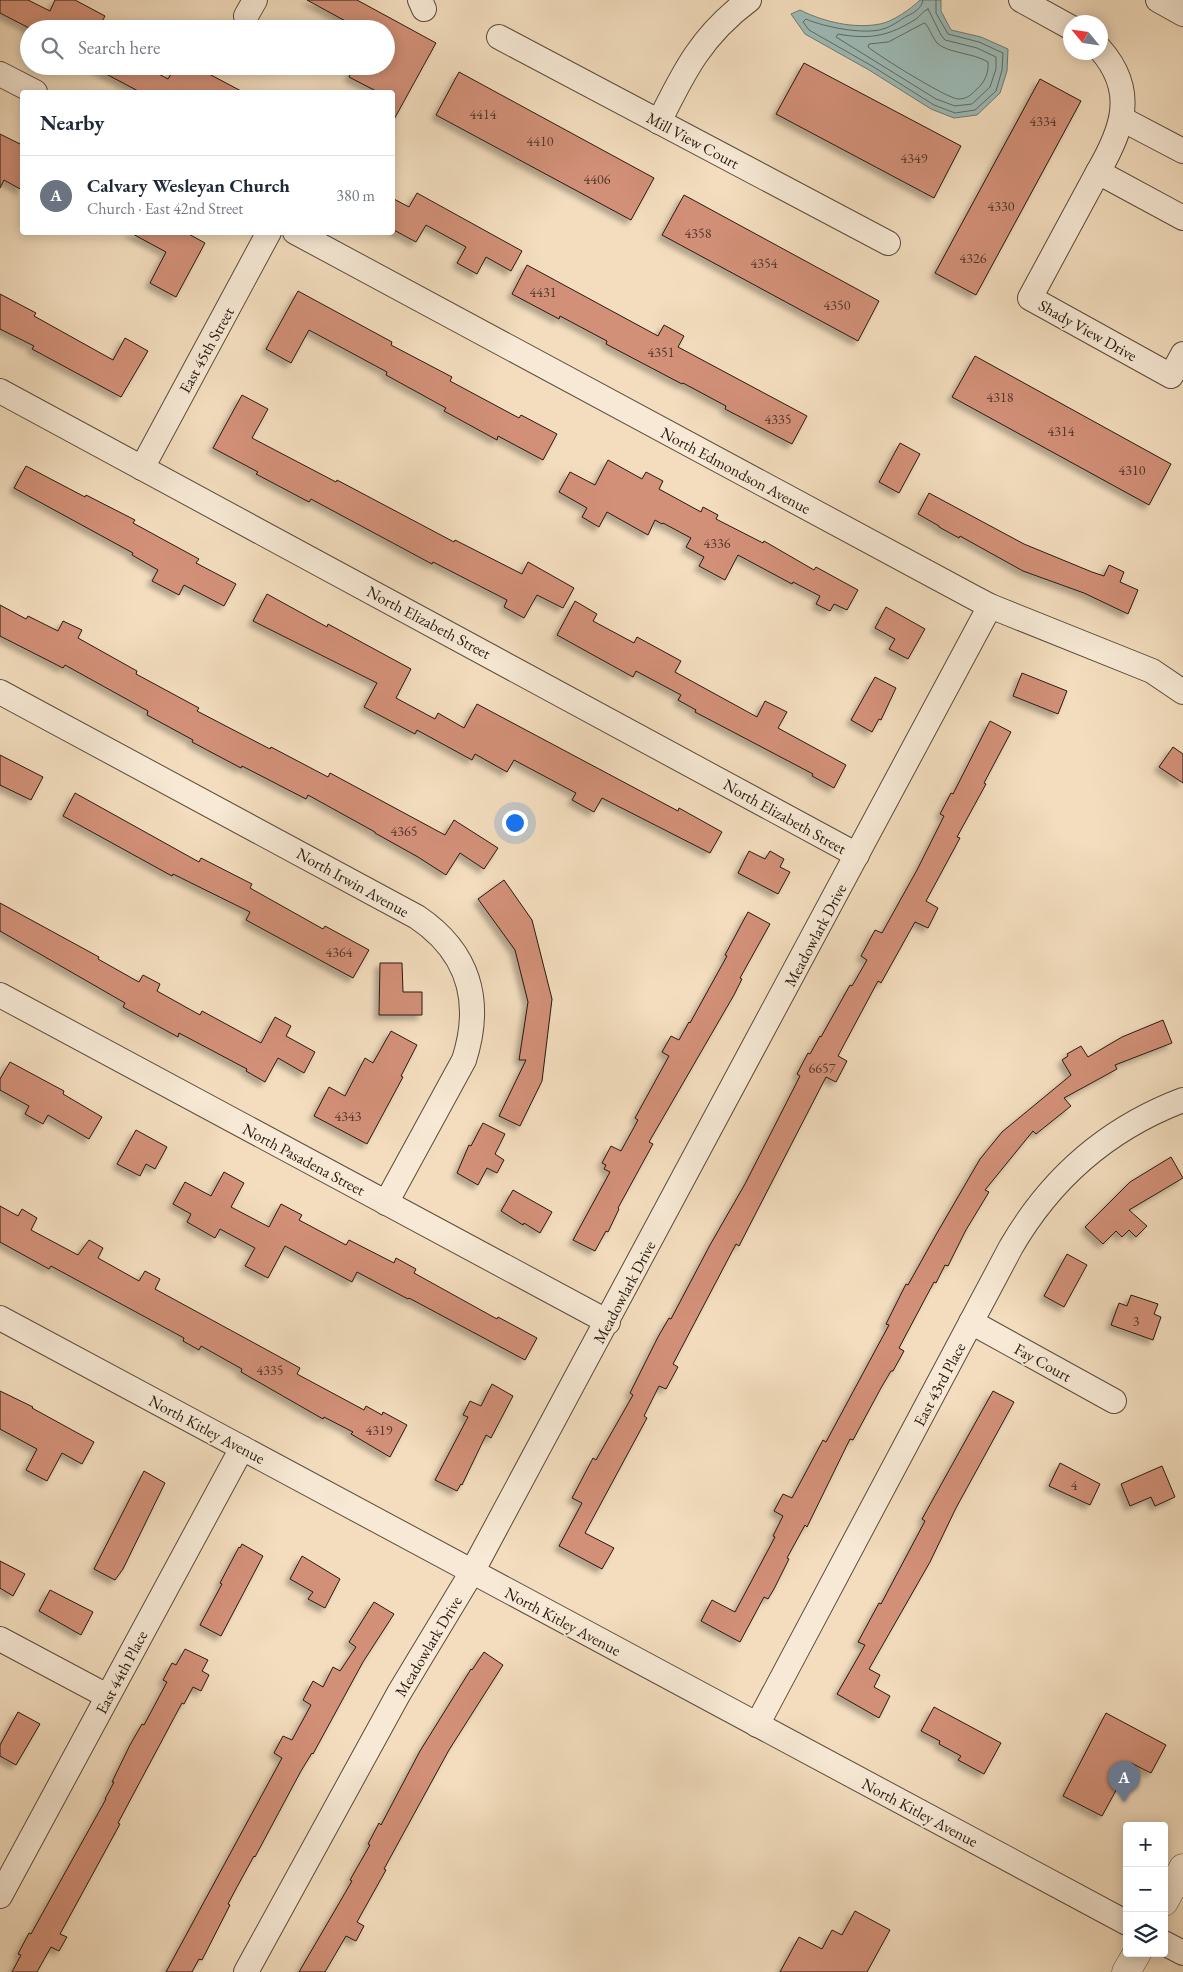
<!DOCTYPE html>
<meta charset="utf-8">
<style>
body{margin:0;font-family:"EB Garamond",serif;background:#f6f6f7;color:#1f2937}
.controls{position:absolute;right:15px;bottom:15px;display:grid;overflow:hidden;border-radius:5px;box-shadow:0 2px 12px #0003}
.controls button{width:45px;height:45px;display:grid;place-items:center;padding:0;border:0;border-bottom:1px solid #e0e1e3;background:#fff;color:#1f2937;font:25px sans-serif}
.compass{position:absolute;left:1063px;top:15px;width:45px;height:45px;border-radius:50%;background:#fff;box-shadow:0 2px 12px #0003;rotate:299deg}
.you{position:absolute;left:514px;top:822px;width:18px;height:18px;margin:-12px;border:4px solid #fff;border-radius:50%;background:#1a73e8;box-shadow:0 0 0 8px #1a73e833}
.badge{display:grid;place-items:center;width:32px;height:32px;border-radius:50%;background:#ea580c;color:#fff;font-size:16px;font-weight:700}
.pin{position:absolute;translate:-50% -41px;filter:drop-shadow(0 1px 2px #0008)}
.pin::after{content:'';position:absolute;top:26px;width:18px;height:15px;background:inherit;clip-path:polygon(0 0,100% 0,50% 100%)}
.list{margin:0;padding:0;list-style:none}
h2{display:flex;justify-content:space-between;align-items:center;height:65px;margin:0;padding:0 20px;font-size:21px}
h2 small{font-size:16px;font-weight:400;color:#747a83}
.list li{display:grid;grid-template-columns:32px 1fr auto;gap:15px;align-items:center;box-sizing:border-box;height:80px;padding:0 20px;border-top:1px solid #e0e1e3}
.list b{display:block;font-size:19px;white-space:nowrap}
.list p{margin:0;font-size:16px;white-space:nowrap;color:#747a83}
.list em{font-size:16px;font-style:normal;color:#747a83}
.icon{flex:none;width:28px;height:28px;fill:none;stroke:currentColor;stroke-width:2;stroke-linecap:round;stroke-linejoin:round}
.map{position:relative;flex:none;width:1183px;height:1972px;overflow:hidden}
.search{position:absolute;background:#fff;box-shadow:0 2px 12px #0003;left:20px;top:20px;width:375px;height:55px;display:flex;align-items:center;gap:12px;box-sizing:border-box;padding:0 18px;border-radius:28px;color:#747a83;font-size:19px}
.panel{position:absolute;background:#fff;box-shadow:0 2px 12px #0003;left:20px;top:90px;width:375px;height:145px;border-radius:5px}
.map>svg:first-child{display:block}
.water{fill:#9dbbb7;stroke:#6e7b74}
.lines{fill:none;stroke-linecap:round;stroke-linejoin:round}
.shore{stroke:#626a64;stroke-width:1}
.building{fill:#d29078;stroke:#281a10;filter:url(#shadow)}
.minor-casing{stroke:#5b4b3c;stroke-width:26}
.tertiary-casing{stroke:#5b4b3c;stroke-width:29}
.minor{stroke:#f7e9d5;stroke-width:24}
.tertiary{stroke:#f7e9d5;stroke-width:28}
.labels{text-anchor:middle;stroke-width:4;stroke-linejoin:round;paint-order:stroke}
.number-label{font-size:14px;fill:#52382a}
.street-label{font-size:16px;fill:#281a10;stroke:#f7e9d5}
</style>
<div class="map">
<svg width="1183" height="1972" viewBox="0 0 1183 1972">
<defs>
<filter id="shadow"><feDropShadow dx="-4.5" dy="4.5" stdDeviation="2.5" flood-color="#0004"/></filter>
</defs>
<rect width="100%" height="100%" fill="#f3ddbe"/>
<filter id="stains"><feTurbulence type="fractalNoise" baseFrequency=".004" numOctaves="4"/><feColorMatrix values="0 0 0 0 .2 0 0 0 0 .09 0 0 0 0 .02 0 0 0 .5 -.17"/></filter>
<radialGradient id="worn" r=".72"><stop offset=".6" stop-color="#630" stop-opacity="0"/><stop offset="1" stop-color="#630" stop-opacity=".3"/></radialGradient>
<path class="water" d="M 920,0 L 941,0 L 941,11 L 951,30 L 981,37 L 1008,49 L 1007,71 L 1000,93 L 977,115 L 954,118 L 931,109 L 869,70 L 805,34 L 791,14 L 800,10 C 824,22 854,29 880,24 C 892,22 911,9 920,0 Z"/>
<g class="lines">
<g class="shore">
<path d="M 923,0 C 922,8 914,13 907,16 C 900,20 891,27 883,29 C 864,35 824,27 806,19 L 803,22 L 809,30 L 872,66 L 934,105 L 955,113 L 975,110 L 996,91 L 1002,70 L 1003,53 L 979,42 L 948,34 L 936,13 L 936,0"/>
<path d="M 928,9 L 941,35 L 945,40 L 977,48 L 996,57 L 996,69 L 990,87 L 972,104 L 955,106 L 936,99 L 836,37 L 838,34 C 870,40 889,36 916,19 C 920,16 923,11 928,9 Z"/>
<path d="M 925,23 C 930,29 932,37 937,43 C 947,53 974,53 988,62 C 989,72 985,82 977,89 C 971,95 967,99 958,99 C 946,98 879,56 868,47 L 869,44 L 888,42 Z"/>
</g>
</g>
<g class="building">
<path d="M 0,0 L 28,0 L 50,11 L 55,0 L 75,0 L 105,16 L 98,29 L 79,29 L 68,23 L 65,29 L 31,29 L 0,13 Z"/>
<path d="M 307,0 L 357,0 L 436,43 L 392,123 L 392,92 L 378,92 L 349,77 L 354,66 L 386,66 L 386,29 L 360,29 Z"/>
<path d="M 804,63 L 961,146 L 934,198 L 776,114 Z"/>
<path d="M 91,66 L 144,66 L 168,79 L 176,66 L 194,66 L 243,92 L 140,92 Z"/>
<path d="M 459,72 L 654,178 L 631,220 L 436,115 Z"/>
<path d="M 1040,79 L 1081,101 L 976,295 L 935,273 Z"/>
<path d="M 0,134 L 20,144 L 22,140 L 22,190 L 4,180 L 0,188 Z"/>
<path d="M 417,193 L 522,251 L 511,271 L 486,257 L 477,274 L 457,263 L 466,247 L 426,225 L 416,242 L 392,229 L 392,198 L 409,207 Z"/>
<path d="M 684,195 L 879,301 L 858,341 L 662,235 Z"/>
<path d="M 129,232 L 185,232 L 205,243 L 176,297 L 150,283 L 166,252 Z"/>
<path d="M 527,265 L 658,336 L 664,325 L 684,336 L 678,347 L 807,416 L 792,444 L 725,409 L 726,406 L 683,383 L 682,384 L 606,344 L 607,341 L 560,316 L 559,319 L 512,294 Z"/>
<path d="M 298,291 L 392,342 L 391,345 L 452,377 L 450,381 L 519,418 L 521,415 L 557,434 L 543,460 L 498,436 L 497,440 L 444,411 L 446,408 L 386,375 L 387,372 L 309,330 L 291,363 L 266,349 Z"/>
<path d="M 0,294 L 36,313 L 34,316 L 113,360 L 125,338 L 148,351 L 121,397 L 32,349 L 34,346 L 0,329 Z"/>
<path d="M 975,356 L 1171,464 L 1149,505 L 952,397 Z"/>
<path d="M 242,395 L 268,409 L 252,438 L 336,482 L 337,480 L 454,542 L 455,540 L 522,574 L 528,562 L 574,588 L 563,608 L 537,595 L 524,618 L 504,607 L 507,600 L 433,562 L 432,564 L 311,499 L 309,502 L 256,474 L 258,472 L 213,448 Z"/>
<path d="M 900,443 L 920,454 L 899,493 L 879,482 Z"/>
<path d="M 608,460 L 642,479 L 646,472 L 663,481 L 659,489 L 701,512 L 703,507 L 718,515 L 716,519 L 763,543 L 764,541 L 814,570 L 816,567 L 858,590 L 847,610 L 834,604 L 830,611 L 816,604 L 820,596 L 793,582 L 792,584 L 738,555 L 725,580 L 699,566 L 704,557 L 686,547 L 691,538 L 663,523 L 662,524 L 655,520 L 648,535 L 607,512 L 599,527 L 582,517 L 587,508 L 559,492 L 570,472 L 595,485 Z"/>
<path d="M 26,466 L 85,497 L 86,495 L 135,520 L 133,523 L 199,559 L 196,563 L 236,584 L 224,606 L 184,585 L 179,595 L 152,581 L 158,570 L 132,555 L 133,553 L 14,488 Z"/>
<path d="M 929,493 L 1024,544 L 1092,572 L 1104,576 L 1109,565 L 1124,572 L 1120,582 L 1138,590 L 1128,614 L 1084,593 L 1023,571 L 960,536 L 959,538 L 939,527 L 939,526 L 918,514 Z"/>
<path d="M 267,594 L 327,627 L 328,624 L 411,669 L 396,698 L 435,719 L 438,713 L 464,728 L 477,704 L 678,811 L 679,808 L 722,832 L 710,853 L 602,798 L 594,812 L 572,800 L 576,793 L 514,760 L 507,772 L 475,754 L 472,760 L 417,730 L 415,734 L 364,707 L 377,683 L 253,621 Z"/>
<path d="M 575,601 L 597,614 L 593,621 L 634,643 L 637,637 L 681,661 L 675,672 L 737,706 L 757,717 L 765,701 L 787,712 L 778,728 L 846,765 L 834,788 L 812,776 L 813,774 L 695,712 L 696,710 L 678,700 L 681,695 L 636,671 L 633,677 L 557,635 Z"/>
<path d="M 0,605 L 26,619 L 28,616 L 58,631 L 63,621 L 82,630 L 78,638 L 137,671 L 136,674 L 199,708 L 197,711 L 270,749 L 271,747 L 328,777 L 330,773 L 445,835 L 454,820 L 498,848 L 484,869 L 460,853 L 446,875 L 418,857 L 375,833 L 375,832 L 308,795 L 306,799 L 242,766 L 241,768 L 192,742 L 193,740 L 147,715 L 148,711 L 65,665 L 63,668 L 0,636 Z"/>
<path d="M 886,607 L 925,629 L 908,659 L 889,649 L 895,639 L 875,628 Z"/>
<path d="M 1022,673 L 1067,691 L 1058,714 L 1013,696 Z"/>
<path d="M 875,677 L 896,688 L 881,720 L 879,719 L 872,732 L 851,720 Z"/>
<path d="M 990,721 L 1011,732 L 984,783 L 986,784 L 957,837 L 960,838 L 926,901 L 938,908 L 928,928 L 915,922 L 881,983 L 878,981 L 838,1056 L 847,1061 L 836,1082 L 826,1077 L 739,1246 L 736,1244 L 673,1364 L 678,1367 L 666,1389 L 659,1386 L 644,1416 L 647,1418 L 585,1533 L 614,1548 L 602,1569 L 559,1546 L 582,1503 L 572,1498 L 593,1458 L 596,1460 L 633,1395 L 630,1393 L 658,1337 L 669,1318 L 671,1319 L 710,1245 L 745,1184 L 800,1076 L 797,1074 L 808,1053 L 810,1054 L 820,1036 L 821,1037 L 850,985 L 852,986 L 867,960 L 861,956 L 875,930 L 882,933 L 917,870 L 944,816 L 940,814 L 951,793 L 953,794 Z"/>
<path d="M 1173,747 L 1183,754 L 1183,783 L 1159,767 Z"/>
<path d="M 0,755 L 43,777 L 31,800 L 0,785 Z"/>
<path d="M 75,793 L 199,862 L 201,858 L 252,884 L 250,888 L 323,929 L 325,926 L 369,950 L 353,978 L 246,920 L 250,912 L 173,874 L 172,876 L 63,816 Z"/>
<path d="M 749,851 L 765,859 L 770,851 L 784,859 L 780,867 L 790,872 L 778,894 L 738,873 Z"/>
<path d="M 504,880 L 532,920 L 552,999 L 542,1081 L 520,1126 L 499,1116 L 526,1060 L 519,1060 L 528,1002 L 515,950 L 478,899 Z"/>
<path d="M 0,903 L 99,957 L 98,959 L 137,981 L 139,982 L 143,975 L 160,984 L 157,991 L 200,1015 L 202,1011 L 261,1043 L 275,1017 L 291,1026 L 286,1036 L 315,1052 L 304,1073 L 278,1058 L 265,1082 L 246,1071 L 247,1069 L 179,1033 L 178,1037 L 123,1007 L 125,1003 L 0,931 Z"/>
<path d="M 748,912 L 770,924 L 740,978 L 742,979 L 734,995 L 649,1142 L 653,1144 L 618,1208 L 619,1209 L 608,1232 L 606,1231 L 595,1251 L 573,1240 L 610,1172 L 604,1169 L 606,1165 L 602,1163 L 611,1146 L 621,1151 L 638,1120 L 635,1118 L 669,1056 L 662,1052 L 671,1036 L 679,1040 L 689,1022 L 690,1023 L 727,956 L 725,955 Z"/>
<path d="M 380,963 L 402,963 L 403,992 L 422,992 L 422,1015 L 379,1015 Z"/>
<path d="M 1163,1020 L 1172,1043 L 1115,1065 L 1117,1069 L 1064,1098 L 1071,1106 L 1036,1134 L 1033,1131 L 985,1190 L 989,1192 L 966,1230 L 948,1266 L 945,1265 L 936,1283 L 934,1282 L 899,1348 L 904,1351 L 893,1371 L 891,1371 L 881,1388 L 853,1440 L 850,1439 L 807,1527 L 805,1525 L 787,1558 L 789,1559 L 774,1589 L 768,1599 L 764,1597 L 740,1642 L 701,1621 L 712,1600 L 735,1612 L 775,1537 L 773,1536 L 783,1516 L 774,1511 L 783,1494 L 792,1498 L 823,1440 L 826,1442 L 889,1325 L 886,1324 L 906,1284 L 908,1285 L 937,1233 L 980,1159 L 1002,1132 L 1071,1075 L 1062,1060 L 1068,1056 L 1067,1054 L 1081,1046 L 1088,1057 L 1122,1037 Z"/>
<path d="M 391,1031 L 417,1045 L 401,1076 L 403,1077 L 367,1144 L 314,1116 L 329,1087 L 345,1096 L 365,1058 L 373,1063 Z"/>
<path d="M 10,1062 L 64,1091 L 63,1094 L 102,1117 L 89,1139 L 48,1115 L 43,1124 L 25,1114 L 29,1106 L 0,1090 L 0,1079 Z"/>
<path d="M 483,1123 L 505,1134 L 495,1154 L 504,1160 L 497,1173 L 487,1168 L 478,1185 L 457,1173 L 469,1145 L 471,1146 Z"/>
<path d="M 136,1130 L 167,1147 L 155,1169 L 146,1164 L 140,1176 L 117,1164 Z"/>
<path d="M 1171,1157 L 1183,1178 L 1129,1210 L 1147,1226 L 1136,1237 L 1129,1230 L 1122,1237 L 1116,1231 L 1103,1244 L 1085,1227 L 1130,1182 Z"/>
<path d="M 224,1172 L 244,1183 L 231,1207 L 269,1227 L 281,1204 L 302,1215 L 299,1220 L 346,1245 L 349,1240 L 394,1263 L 396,1258 L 416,1269 L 414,1273 L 497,1319 L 498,1317 L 537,1338 L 525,1360 L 409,1298 L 408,1299 L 357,1272 L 352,1282 L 285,1246 L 268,1278 L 245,1266 L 255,1248 L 220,1229 L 215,1238 L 187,1222 L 191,1214 L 173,1204 L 185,1182 L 211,1196 Z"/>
<path d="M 513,1190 L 552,1212 L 540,1233 L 524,1223 L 523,1225 L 501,1211 Z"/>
<path d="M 0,1206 L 18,1216 L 22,1209 L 37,1218 L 31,1230 L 78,1255 L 89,1240 L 103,1248 L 98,1258 L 139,1281 L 145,1271 L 160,1279 L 155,1289 L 300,1368 L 297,1374 L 364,1410 L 366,1406 L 382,1415 L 383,1412 L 407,1425 L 390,1457 L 351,1434 L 353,1432 L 324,1417 L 323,1419 L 241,1372 L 242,1369 L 201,1346 L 199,1350 L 183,1341 L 184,1338 L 51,1266 L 49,1269 L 0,1242 Z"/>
<path d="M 1067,1254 L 1087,1265 L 1064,1307 L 1044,1296 Z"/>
<path d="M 1131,1295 L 1158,1304 L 1154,1314 L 1161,1317 L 1153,1340 L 1111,1325 L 1119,1303 L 1127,1306 Z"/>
<path d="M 492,1384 L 513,1396 L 491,1438 L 486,1435 L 462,1485 L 461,1484 L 457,1491 L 435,1480 L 468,1417 L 463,1415 L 470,1401 L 481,1406 Z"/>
<path d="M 0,1391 L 33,1407 L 32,1408 L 94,1442 L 82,1464 L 62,1453 L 47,1481 L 26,1470 L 37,1449 L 0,1429 Z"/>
<path d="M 993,1391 L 1014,1402 L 956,1508 L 930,1562 L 869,1669 L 880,1675 L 874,1687 L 890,1696 L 879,1718 L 837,1694 L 865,1645 L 858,1642 L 879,1603 L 881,1604 L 925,1521 L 922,1519 Z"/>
<path d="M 1060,1463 L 1100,1484 L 1090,1505 L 1049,1486 Z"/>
<path d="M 1162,1466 L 1175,1497 L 1155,1506 L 1151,1497 L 1130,1506 L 1121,1484 Z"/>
<path d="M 144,1471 L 165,1483 L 123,1569 L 115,1580 L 94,1569 Z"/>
<path d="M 242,1544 L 263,1556 L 221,1636 L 200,1625 L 222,1584 L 220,1583 L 239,1547 L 240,1548 Z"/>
<path d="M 302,1556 L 340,1579 L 325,1608 L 308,1599 L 313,1592 L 290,1579 Z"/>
<path d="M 0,1561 L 25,1574 L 13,1596 L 0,1588 Z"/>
<path d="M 50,1590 L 93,1612 L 81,1635 L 39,1611 Z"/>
<path d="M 374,1602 L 394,1614 L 363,1662 L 313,1754 L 312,1753 L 301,1771 L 255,1857 L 254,1856 L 237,1887 L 228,1904 L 230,1905 L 202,1960 L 199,1959 L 192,1972 L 166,1972 L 282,1758 L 274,1753 L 283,1736 L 292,1740 L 311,1705 L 303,1700 L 313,1681 L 323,1687 L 333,1667 L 340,1671 L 356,1647 L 349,1642 Z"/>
<path d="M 185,1649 L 208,1660 L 202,1671 L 209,1675 L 201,1691 L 193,1687 L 184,1704 L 182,1703 L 118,1823 L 120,1824 L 60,1934 L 67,1937 L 59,1951 L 51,1947 L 37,1972 L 12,1972 L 21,1955 L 18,1954 L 29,1933 L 31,1934 L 106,1799 L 105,1799 L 114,1782 L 112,1782 L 130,1745 L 142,1724 L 144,1725 L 167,1682 L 163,1680 L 172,1663 L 176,1665 Z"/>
<path d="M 484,1652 L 503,1665 L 449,1750 L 384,1869 L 386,1870 L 357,1922 L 364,1926 L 356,1941 L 346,1936 L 325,1972 L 299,1972 L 352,1881 L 350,1880 L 370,1845 L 368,1844 L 379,1823 L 381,1825 L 420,1751 L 471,1669 L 472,1670 Z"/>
<path d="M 934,1707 L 1001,1743 L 984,1774 L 958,1760 L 961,1756 L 939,1744 L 940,1741 L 921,1731 Z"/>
<path d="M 18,1712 L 40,1724 L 16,1765 L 0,1756 L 0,1745 Z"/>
<path d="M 1106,1713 L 1166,1745 L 1151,1773 L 1131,1763 L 1102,1816 L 1063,1796 Z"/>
<path d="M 855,1911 L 890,1930 L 867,1972 L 780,1972 L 799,1937 L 822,1949 L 832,1930 L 842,1935 Z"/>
</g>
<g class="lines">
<defs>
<g id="minor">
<path d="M 420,0 L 424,9"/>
<path d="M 1021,0 L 1070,27"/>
<path d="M 1158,0 L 1183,14"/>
<path d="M 246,16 L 255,0"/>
<path d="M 499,37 L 888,243"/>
<path d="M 0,74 L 35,92"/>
<path d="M 1122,119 L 1183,151"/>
<path d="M 659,122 C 684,71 702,35 749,0"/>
<path d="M 1098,172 C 1123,129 1137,91 1100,49"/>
<path d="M 1183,218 L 1098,172 L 1030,298 L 1171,376 L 1183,354"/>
<path d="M 295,232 L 971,596 L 990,606 L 1152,671 L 1183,692"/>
<path d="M 0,391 L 857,855"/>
<path d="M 142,468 L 269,232"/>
<path d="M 0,692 L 417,917 C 469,952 483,1001 464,1060 L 386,1203"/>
<path d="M 0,995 L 608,1322"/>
<path d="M 0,1318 L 1127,1923"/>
<path d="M 971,1322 L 1114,1401"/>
<path d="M 0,1639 L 107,1696"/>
<path d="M 757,1725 L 1011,1247 C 1051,1178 1109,1128 1183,1100"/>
<path d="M 0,1896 L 242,1448"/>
<path d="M 1164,1943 L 1183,1953"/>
<path d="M 246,1972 L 399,1693 L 472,1572 L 990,606"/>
</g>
<g id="tertiary">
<path d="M 1164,1902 L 1183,1868"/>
<path d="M 1126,1972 L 1137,1953"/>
</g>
</defs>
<use href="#minor" class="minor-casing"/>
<use href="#tertiary" class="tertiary-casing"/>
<use href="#minor" class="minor"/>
<use href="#tertiary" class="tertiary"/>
</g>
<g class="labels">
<g class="number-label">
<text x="483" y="119">4414</text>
<text x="1043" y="126">4334</text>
<text x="540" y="146">4410</text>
<text x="914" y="163">4349</text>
<text x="597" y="184">4406</text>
<text x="1001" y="211">4330</text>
<text x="698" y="238">4358</text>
<text x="973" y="263">4326</text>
<text x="764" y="268">4354</text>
<text x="543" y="297">4431</text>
<text x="837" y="310">4350</text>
<text x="661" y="357">4351</text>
<text x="1000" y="402">4318</text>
<text x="778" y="424">4335</text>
<text x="1061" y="436">4314</text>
<text x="1132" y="475">4310</text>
<text x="717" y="548">4336</text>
<text x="404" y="836">4365</text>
<text x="339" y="957">4364</text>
<text x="822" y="1073">6657</text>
<text x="348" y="1121">4343</text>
<text x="1136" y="1326">3</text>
<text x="270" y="1375">4335</text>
<text x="379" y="1435">4319</text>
<text x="1074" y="1490">4</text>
</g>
<g class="street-label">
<text transform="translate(693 140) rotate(28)" y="6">Mill View Court</text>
<text transform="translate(1088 330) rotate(29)" y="6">Shady View Drive</text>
<text transform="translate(206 350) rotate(-61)" y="6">East 45th Street</text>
<text transform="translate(736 470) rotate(28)" y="6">North Edmondson Avenue</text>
<text transform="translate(429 622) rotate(28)" y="6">North Elizabeth Street</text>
<text transform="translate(785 816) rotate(29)" y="6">North Elizabeth Street</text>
<text transform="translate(353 882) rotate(29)" y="6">North Irwin Avenue</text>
<text transform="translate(815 935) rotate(-62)" y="6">Meadowlark Drive</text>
<text transform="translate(304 1159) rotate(28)" y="6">North Pasadena Street</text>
<text transform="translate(624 1292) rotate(-62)" y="6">Meadowlark Drive</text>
<text transform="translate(1043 1362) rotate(29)" y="6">Fay Court</text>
<text transform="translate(939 1384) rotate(-62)" y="6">East 43rd Place</text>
<text transform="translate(207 1429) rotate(28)" y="6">North Kitley Avenue</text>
<text transform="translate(563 1621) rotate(28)" y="6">North Kitley Avenue</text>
<text transform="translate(428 1646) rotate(-59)" y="6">Meadowlark Drive</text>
<text transform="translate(121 1672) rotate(-62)" y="6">East 44th Place</text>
<text transform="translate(920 1812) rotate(28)" y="6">North Kitley Avenue</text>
</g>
</g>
<rect width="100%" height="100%" filter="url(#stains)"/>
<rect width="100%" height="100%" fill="url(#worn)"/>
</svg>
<div class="controls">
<button>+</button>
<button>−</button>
<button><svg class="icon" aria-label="layers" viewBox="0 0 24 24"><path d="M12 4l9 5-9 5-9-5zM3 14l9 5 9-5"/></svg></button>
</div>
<svg class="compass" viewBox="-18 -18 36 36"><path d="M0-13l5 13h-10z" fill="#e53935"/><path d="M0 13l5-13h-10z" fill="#747a83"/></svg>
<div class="you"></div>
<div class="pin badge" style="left:1124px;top:1802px;background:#6b7280">A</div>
<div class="search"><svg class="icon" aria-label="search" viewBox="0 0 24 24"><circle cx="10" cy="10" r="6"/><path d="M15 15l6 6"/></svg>Search here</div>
<section class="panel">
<h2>Nearby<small></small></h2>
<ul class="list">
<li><span class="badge" style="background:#6b7280">A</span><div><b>Calvary Wesleyan Church</b><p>Church · East 42nd Street</p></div><em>380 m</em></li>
</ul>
</section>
</div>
